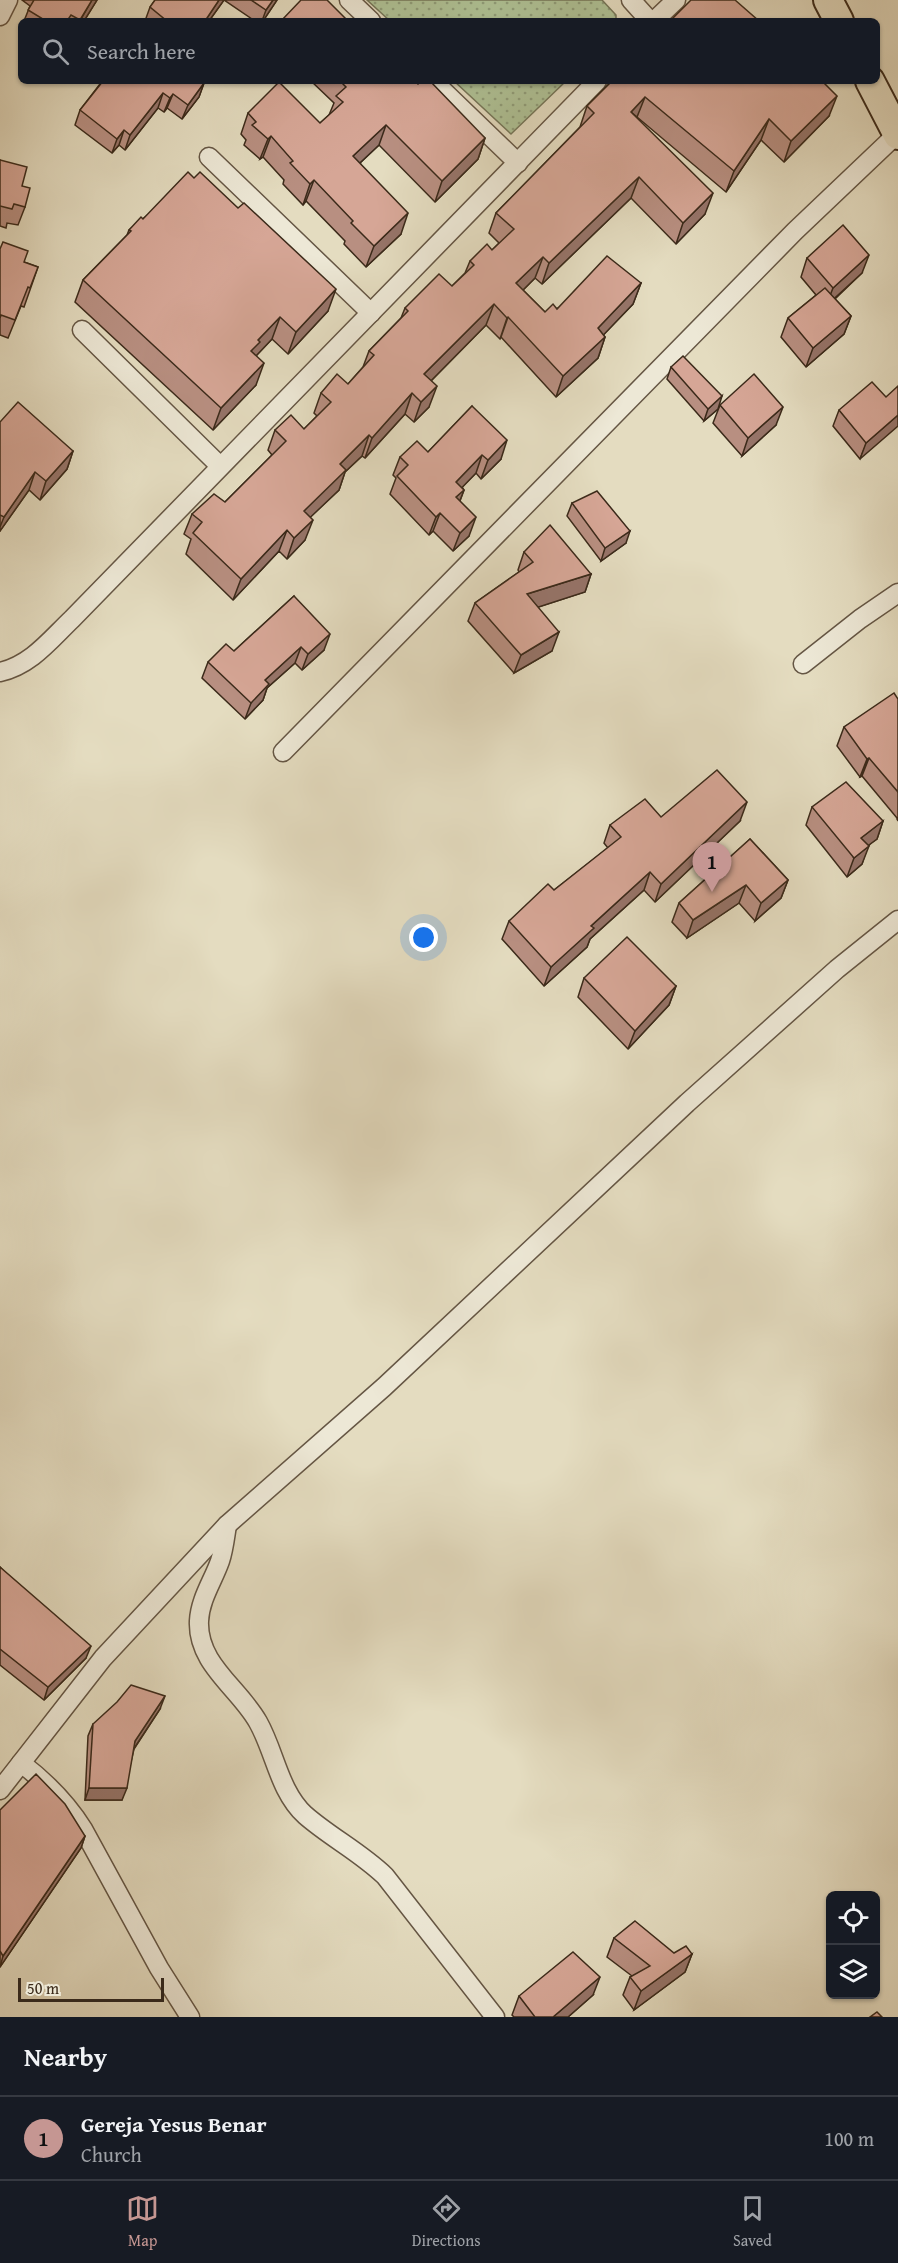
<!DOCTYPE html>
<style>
body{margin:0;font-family:"Gentium Book Plus",serif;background:#20242c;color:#f1f3f6}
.controls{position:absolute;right:18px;bottom:18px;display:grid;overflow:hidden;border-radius:9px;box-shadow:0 2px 4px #0004}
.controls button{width:54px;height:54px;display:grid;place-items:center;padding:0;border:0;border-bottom:2px solid #363941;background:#171b24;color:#f1f3f6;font:30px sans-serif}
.scale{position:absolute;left:18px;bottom:15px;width:146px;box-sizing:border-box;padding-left:6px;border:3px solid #3b2a1a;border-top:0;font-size:16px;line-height:21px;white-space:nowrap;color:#3b2a1a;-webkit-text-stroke:4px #ede8d6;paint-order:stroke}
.you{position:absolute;left:424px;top:938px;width:21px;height:21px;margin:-15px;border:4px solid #fff;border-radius:50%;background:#1a73e8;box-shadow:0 0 0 9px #1a73e833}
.badge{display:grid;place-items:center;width:39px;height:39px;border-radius:50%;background:#c59692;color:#111;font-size:20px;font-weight:700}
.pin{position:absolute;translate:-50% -50px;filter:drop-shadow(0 2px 3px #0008)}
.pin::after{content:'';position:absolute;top:32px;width:21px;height:18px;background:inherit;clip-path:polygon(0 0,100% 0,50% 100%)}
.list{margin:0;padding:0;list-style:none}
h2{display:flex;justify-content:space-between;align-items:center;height:78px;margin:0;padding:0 24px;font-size:26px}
h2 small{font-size:20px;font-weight:400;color:#9ea1a6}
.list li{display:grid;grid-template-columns:39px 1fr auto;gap:18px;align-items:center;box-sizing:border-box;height:84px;padding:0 24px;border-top:2px solid #363941}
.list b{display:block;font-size:22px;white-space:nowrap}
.list p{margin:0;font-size:20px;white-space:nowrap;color:#9ea1a6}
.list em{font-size:20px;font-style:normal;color:#9ea1a6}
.icon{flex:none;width:33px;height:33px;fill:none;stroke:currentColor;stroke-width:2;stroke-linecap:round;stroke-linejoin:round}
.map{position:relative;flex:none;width:898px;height:2017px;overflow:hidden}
.search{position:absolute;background:#171b24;box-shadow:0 2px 4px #0004;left:18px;right:18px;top:18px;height:66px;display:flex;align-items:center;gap:15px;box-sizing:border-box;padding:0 21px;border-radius:9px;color:#9ea1a6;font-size:22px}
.sheet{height:162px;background:#171b24}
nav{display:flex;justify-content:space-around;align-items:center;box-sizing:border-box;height:84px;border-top:2px solid #363941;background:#171b24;font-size:16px;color:#9ea1a6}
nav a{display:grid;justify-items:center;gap:3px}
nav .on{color:#c59692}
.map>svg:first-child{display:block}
.park{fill:url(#park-dots);stroke:#757658;stroke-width:1.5}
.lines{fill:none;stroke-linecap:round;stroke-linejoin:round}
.minor-casing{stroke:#655644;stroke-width:21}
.primary-casing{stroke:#3b2a1a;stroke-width:32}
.minor{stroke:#ede8d6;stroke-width:18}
.primary{stroke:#e4dcc0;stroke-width:28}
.wall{fill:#b88f81;stroke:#3b2a1a;stroke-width:1.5}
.shaded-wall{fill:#967469;stroke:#3b2a1a;stroke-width:1.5}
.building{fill:#d6a696;stroke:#3b2a1a;stroke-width:1.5}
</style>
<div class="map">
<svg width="898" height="2017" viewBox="0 0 898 2017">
<defs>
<pattern id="park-dots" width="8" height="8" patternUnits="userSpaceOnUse" patternTransform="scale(1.5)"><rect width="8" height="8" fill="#afc296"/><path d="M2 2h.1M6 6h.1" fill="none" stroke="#909e7a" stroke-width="1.8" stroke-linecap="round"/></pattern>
</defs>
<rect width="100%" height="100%" fill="#e4dcc0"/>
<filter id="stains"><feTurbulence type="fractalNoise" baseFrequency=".00333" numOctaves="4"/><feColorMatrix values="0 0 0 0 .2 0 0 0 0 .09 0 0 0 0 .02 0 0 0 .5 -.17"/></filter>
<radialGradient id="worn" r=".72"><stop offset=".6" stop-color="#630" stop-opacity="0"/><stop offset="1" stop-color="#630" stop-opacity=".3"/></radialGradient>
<g class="park">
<path d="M 367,0 L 602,0 L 616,15 L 616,21 L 390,21 Z"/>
<path d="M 454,81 L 566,81 L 511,134 Z"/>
</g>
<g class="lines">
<defs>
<g id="minor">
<path d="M 349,0 L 371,21"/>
<path d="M 631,0 L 650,21"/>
<path d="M 0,16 L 8,0"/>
<path d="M 654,21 L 676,0"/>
<path d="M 433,81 L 518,163"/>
<path d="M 209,157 L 371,313"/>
<path d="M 82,330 L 220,466"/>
<path d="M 803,664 L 860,619 L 898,593"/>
<path d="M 0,672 C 31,665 50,640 72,619 L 597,81"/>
<path d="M 283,752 L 795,231 L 897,134"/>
<path d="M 227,1525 C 225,1537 224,1549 220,1561 C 213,1581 200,1599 199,1621 C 197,1664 239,1688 258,1722 C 275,1752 279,1791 305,1815 C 330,1837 360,1852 385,1876 L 495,2017"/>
<path d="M 21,1763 C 46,1782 66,1802 83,1829 L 159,1968 L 190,2017"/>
<path d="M 0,1790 L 103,1658 L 227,1525 L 384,1387 L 687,1103 L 837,969 L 898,920"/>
</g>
<g id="primary">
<path d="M 828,0 L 839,21"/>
<path d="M 870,81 L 898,135"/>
</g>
</defs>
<use href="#minor" class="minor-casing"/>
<use href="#primary" class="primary-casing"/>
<use href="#minor" class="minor"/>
<use href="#primary" class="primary"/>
</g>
<g class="wall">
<path d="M 22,0 L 97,0 L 84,21 L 24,21 L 30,6 Z"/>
<path d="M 155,0 L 224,0 L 209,21 L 145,21 L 150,7 Z"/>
<path d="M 224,0 L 277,0 L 263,21 L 255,21 Z"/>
<path d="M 101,81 L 137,81 L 204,83 L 199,97 L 182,119 L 167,108 L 164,112 L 158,108 L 125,150 L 119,145 L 112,153 L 75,125 L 80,110 L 100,84 Z"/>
<path d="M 311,81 L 415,81 L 485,138 L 478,159 L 435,202 L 379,145 L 360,163 L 401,234 L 366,267 L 344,244 L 345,241 L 306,201 L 303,205 L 283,184 L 284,180 L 263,157 L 260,159 L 244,145 L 246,140 L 241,134 L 248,113 L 320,123 L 329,115 L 334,103 Z"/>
<path d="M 612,81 L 829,116 L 784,162 L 761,140 L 726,192 L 637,117 L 705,214 L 676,244 L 631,198 L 542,284 L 535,278 L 523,290 L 545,312 L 641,283 L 633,304 L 603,335 L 605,337 L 598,358 L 556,397 L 501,337 L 500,339 L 486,325 L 431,381 L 429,407 L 414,422 L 405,414 L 365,458 L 362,456 L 345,472 L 339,490 L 310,517 L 305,540 L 287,559 L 279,551 L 233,600 L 186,554 L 191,539 L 184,534 L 192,514 L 225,502 L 272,455 L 268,450 L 275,430 L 304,429 L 317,416 L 314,413 L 321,393 L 348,384 L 363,367 L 369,351 L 401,318 L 405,308 L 452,286 L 465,273 L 470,261 L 492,250 L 499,243 L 489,233 L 496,213 L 580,127 L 587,106 Z"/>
<path d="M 0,160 L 22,186 L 25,207 L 18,225 L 7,223 L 6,228 L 0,226 Z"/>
<path d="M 194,178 L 238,208 L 328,311 L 288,354 L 272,339 L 256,356 L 256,385 L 213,430 L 75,302 L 83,280 L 127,235 L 129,230 Z"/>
<path d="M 0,249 L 24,262 L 38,267 L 24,307 L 21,306 L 8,338 L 0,335 Z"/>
<path d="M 807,258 L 862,273 L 835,299 L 851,316 L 844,334 L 806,367 L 781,337 L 788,318 L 816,295 L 801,277 Z"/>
<path d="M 671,367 L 718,409 L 704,421 L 667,379 Z"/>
<path d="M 886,397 L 860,459 L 833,426 L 839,410 Z"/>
<path d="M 720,405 L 776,425 L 742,456 L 713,423 Z"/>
<path d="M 472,406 L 501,459 L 481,479 L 476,473 L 462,487 L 464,490 L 460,501 L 469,536 L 453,551 L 433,531 L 429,535 L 390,494 L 396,478 L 393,475 L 400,457 L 428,452 Z"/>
<path d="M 0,422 L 73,451 L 67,469 L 40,500 L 29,490 L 0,531 Z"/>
<path d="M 572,503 L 626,543 L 601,561 L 567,516 Z"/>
<path d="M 524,552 L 591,574 L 585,592 L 538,607 L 552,651 L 514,673 L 468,621 L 475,603 L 519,572 L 518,570 Z"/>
<path d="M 294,596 L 324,650 L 302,670 L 295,663 L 267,688 L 263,700 L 245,719 L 202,678 L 208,662 L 234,651 Z"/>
<path d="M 898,699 L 898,821 L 897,819 L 897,818 L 862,776 L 860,777 L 837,746 L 844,727 Z"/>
<path d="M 812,807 L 883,821 L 877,839 L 868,845 L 862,864 L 847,877 L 806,825 Z"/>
<path d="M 661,817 L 740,821 L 655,902 L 644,890 L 590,939 L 587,947 L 544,986 L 502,939 L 509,921 L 554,890 L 608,848 L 604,843 L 610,825 Z"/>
<path d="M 750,839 L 788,880 L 781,898 L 755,921 L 739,903 L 687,938 L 672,922 L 679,903 Z"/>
<path d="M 584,978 L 676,986 L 669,1005 L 628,1049 L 578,997 Z"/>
<path d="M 0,1567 L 86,1658 L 44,1700 L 0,1665 Z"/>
<path d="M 160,1709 L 134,1749 L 122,1800 L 85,1800 L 88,1736 L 93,1724 Z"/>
<path d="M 0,1810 L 85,1836 L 81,1848 L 0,1967 Z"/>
<path d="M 614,1938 L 674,1953 L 692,1954 L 685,1972 L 634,2010 L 623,1995 L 630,1977 L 632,1976 L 607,1957 Z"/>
<path d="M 593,1995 L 568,2017 L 514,2017 L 512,2015 L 519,1996 Z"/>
</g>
<g class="shaded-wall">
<path d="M 92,0 L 97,0 L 84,21 L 80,21 Z"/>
<path d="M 219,0 L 224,0 L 209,21 L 205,21 Z"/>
<path d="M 273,0 L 277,0 L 263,21 L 262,21 L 266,10 Z"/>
<path d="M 204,83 L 199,97 L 182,119 L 188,105 Z"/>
<path d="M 163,93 L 158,108 L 125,150 L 130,135 Z"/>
<path d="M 173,94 L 167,108 L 164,112 L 170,98 Z"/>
<path d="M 837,96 L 829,116 L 784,162 L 791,141 Z"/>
<path d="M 645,97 L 637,117 L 631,112 Z"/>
<path d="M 769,119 L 761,140 L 726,192 L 734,171 Z"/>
<path d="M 386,125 L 379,145 L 346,176 L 353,156 Z"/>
<path d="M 124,130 L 119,145 L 112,153 L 117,139 Z"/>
<path d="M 271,136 L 263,157 L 260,159 L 268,139 Z"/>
<path d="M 485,138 L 478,159 L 435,202 L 442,181 Z"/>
<path d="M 639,177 L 631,198 L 542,284 L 549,263 Z"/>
<path d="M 314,180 L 306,201 L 303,205 L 310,184 Z"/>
<path d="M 713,193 L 705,214 L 676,244 L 683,223 Z"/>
<path d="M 408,213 L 401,234 L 366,267 L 374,246 Z"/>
<path d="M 869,255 L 862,273 L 826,306 L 833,288 Z"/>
<path d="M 543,257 L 535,278 L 509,304 L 516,283 Z"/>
<path d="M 641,283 L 633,304 L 590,349 L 598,328 Z"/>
<path d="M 336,289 L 328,311 L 288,354 L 296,332 Z"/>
<path d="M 494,304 L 486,325 L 417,395 L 424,374 Z"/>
<path d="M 851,316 L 844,334 L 806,367 L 813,348 Z"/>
<path d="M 280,317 L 272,339 L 254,358 L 251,351 L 258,340 Z"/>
<path d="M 508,317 L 501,337 L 500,339 L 507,318 Z"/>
<path d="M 605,337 L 598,358 L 556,397 L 563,376 Z"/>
<path d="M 264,363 L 256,385 L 213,430 L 221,408 Z"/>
<path d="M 437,386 L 429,407 L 414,422 L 421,402 Z"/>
<path d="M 412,393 L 405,414 L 365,458 L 372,438 Z"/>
<path d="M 722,396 L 718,409 L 704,421 L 708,409 Z"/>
<path d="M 783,407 L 776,425 L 742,456 L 748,438 Z"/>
<path d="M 898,415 L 898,426 L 860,459 L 866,443 Z"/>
<path d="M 369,435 L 362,456 L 345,472 L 339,490 L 296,531 L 304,511 L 340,464 Z"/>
<path d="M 507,440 L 501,459 L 481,479 L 488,460 Z"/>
<path d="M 73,451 L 67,469 L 40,500 L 46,481 Z"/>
<path d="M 482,455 L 476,473 L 450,500 L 456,482 Z"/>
<path d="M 35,472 L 29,490 L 0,531 L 0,527 L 4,517 Z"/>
<path d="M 464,490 L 457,508 L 456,497 Z"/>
<path d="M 440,513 L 433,531 L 429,535 L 436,517 Z"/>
<path d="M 476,517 L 469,536 L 453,551 L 460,533 Z"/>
<path d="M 313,520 L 305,540 L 287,559 L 294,538 Z"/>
<path d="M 287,530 L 279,551 L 233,600 L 241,579 Z"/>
<path d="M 630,531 L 626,543 L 601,561 L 605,548 Z"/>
<path d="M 591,574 L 585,592 L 520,613 L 527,594 Z"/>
<path d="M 559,632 L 552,651 L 514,673 L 521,655 Z"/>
<path d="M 330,634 L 324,650 L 302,670 L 308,654 Z"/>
<path d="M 301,647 L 295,663 L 267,688 L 263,700 L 245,719 L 251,703 L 265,680 Z"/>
<path d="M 869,758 L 862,776 L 860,777 L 867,759 Z"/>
<path d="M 747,802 L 740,821 L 655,902 L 661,884 Z"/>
<path d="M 883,821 L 877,839 L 854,856 L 861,838 Z"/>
<path d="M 869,846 L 862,864 L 847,877 L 854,858 Z"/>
<path d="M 650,872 L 644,890 L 590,939 L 587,947 L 544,986 L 551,967 L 591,926 Z"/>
<path d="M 788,880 L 781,898 L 755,921 L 761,903 Z"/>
<path d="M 746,885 L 739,903 L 687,938 L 693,920 Z"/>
<path d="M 676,986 L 669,1005 L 628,1049 L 635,1031 Z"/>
<path d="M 91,1646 L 86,1658 L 44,1700 L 48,1687 Z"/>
<path d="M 165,1696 L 160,1709 L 131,1753 L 135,1741 Z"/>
<path d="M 89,1788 L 127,1788 L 122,1800 L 85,1800 Z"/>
<path d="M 85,1836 L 81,1848 L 0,1967 L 3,1956 Z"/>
<path d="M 692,1954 L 685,1972 L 634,2010 L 641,1991 Z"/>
<path d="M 600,1977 L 593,1995 L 568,2017 L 553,2017 Z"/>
</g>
<g class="building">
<path d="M 34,0 L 92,0 L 80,20 L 71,15 L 67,21 L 46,21 L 28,10 Z"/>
<path d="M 155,0 L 219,0 L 205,21 L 167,21 L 150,7 Z"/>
<path d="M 251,0 L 273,0 L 266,10 Z"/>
<path d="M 301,0 L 327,0 L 348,21 L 281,21 Z"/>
<path d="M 691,0 L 735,0 L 759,21 L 670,21 Z"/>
<path d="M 103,81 L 202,81 L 204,83 L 188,105 L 173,94 L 170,98 L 163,93 L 130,135 L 124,130 L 117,139 L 80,110 Z"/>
<path d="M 340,81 L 415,81 L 418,84 L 422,81 L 430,81 L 485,138 L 442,181 L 386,125 L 353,156 L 408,213 L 374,246 L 351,223 L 353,221 L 314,180 L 310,184 L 290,163 L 293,161 L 271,136 L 268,139 L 252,125 L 256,122 L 248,113 L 279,82 L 320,123 L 343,102 L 336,96 L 346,87 Z"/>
<path d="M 612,81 L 822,81 L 837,96 L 791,141 L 769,119 L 734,171 L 645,97 L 631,112 L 713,193 L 683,223 L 639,177 L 549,263 L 543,257 L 516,283 L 545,312 L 553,304 L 557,309 L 607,256 L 641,283 L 598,328 L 605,337 L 563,376 L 508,317 L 507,318 L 494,304 L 424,374 L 437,386 L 421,402 L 412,393 L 372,438 L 369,435 L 340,464 L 346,470 L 304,511 L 313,520 L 294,538 L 287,530 L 241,579 L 193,533 L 202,522 L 192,514 L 214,494 L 225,502 L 286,441 L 275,430 L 291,415 L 304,429 L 331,402 L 321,393 L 337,374 L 348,384 L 374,355 L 369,351 L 408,311 L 405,308 L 439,274 L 452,286 L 474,265 L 470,261 L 487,244 L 492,250 L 514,229 L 496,213 L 594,113 L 587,106 Z"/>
<path d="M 0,160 L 27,167 L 22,186 L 30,188 L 25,207 L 14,204 L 12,209 L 0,206 Z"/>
<path d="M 188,172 L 194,178 L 200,172 L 238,208 L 244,203 L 336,289 L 296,332 L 280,317 L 258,340 L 260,342 L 251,351 L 264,363 L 221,408 L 83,280 L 131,231 L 129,230 L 141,217 L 143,219 Z"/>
<path d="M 843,225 L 869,255 L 833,288 L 807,258 Z"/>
<path d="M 3,242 L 28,251 L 24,262 L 38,267 L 30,288 L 28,287 L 15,320 L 1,315 L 0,318 L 0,249 Z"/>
<path d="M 825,288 L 851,316 L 813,348 L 788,318 Z"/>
<path d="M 683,356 L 722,396 L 708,409 L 671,367 Z"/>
<path d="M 754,374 L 783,407 L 748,438 L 720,405 Z"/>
<path d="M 872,382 L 886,397 L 898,386 L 898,415 L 866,443 L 839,410 Z"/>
<path d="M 18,402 L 73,451 L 46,481 L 35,472 L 4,517 L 0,515 L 0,422 Z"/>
<path d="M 472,406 L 507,440 L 488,460 L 482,455 L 456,482 L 464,490 L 456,497 L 476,517 L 460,533 L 440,513 L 436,517 L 397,476 L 408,465 L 400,457 L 417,441 L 428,452 Z"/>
<path d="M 597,491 L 630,531 L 605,548 L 572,503 Z"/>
<path d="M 550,525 L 591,574 L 527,594 L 559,632 L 521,655 L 475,603 L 533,562 L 524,552 Z"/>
<path d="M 294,596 L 330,634 L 308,654 L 301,647 L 265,680 L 269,684 L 251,703 L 208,662 L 226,644 L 234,651 Z"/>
<path d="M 894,693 L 898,699 L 898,792 L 869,758 L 867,759 L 844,727 Z"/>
<path d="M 717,770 L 747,802 L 661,884 L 650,872 L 591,926 L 594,928 L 551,967 L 509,921 L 548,884 L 554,890 L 621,837 L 610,825 L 645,799 L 661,817 Z"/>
<path d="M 846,782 L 883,821 L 861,838 L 869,846 L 854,858 L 812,807 Z"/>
<path d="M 750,839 L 788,880 L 761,903 L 746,885 L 693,920 L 679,903 Z"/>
<path d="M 627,937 L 676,986 L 635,1031 L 584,978 Z"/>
<path d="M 0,1567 L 91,1646 L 48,1687 L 0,1649 Z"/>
<path d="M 131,1685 L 165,1696 L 135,1741 L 127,1788 L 89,1788 L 93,1724 L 117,1702 Z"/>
<path d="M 36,1774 L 65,1804 L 85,1836 L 3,1956 L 0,1951 L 0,1810 Z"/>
<path d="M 635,1921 L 674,1953 L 686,1946 L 692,1954 L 641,1991 L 630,1977 L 650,1966 L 614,1938 Z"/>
<path d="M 573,1952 L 600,1977 L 553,2017 L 535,2017 L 519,1996 Z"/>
<path d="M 877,2012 L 882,2017 L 870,2017 Z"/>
</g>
<rect width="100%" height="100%" filter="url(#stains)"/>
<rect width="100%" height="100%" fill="url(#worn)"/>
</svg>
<div class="controls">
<button><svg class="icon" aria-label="locate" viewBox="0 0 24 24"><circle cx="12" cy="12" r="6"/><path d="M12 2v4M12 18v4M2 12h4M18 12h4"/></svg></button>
<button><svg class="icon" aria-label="layers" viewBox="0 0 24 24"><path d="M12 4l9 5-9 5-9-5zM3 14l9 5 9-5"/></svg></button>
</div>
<div class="scale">50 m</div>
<div class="you"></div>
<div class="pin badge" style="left:712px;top:892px">1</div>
<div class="search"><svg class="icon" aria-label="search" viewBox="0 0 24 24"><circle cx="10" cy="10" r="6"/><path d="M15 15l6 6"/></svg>Search here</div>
</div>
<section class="sheet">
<h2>Nearby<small></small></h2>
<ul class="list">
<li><span class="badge">1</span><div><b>Gereja Yesus Benar</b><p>Church</p></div><em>100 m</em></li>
</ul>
</section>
<nav>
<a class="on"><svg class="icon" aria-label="map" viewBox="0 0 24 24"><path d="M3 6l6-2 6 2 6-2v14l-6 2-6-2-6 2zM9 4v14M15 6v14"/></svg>Map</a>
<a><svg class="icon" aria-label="directions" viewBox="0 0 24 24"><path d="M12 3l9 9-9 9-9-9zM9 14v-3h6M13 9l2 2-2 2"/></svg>Directions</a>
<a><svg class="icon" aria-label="saved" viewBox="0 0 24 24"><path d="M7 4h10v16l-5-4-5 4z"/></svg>Saved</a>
</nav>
